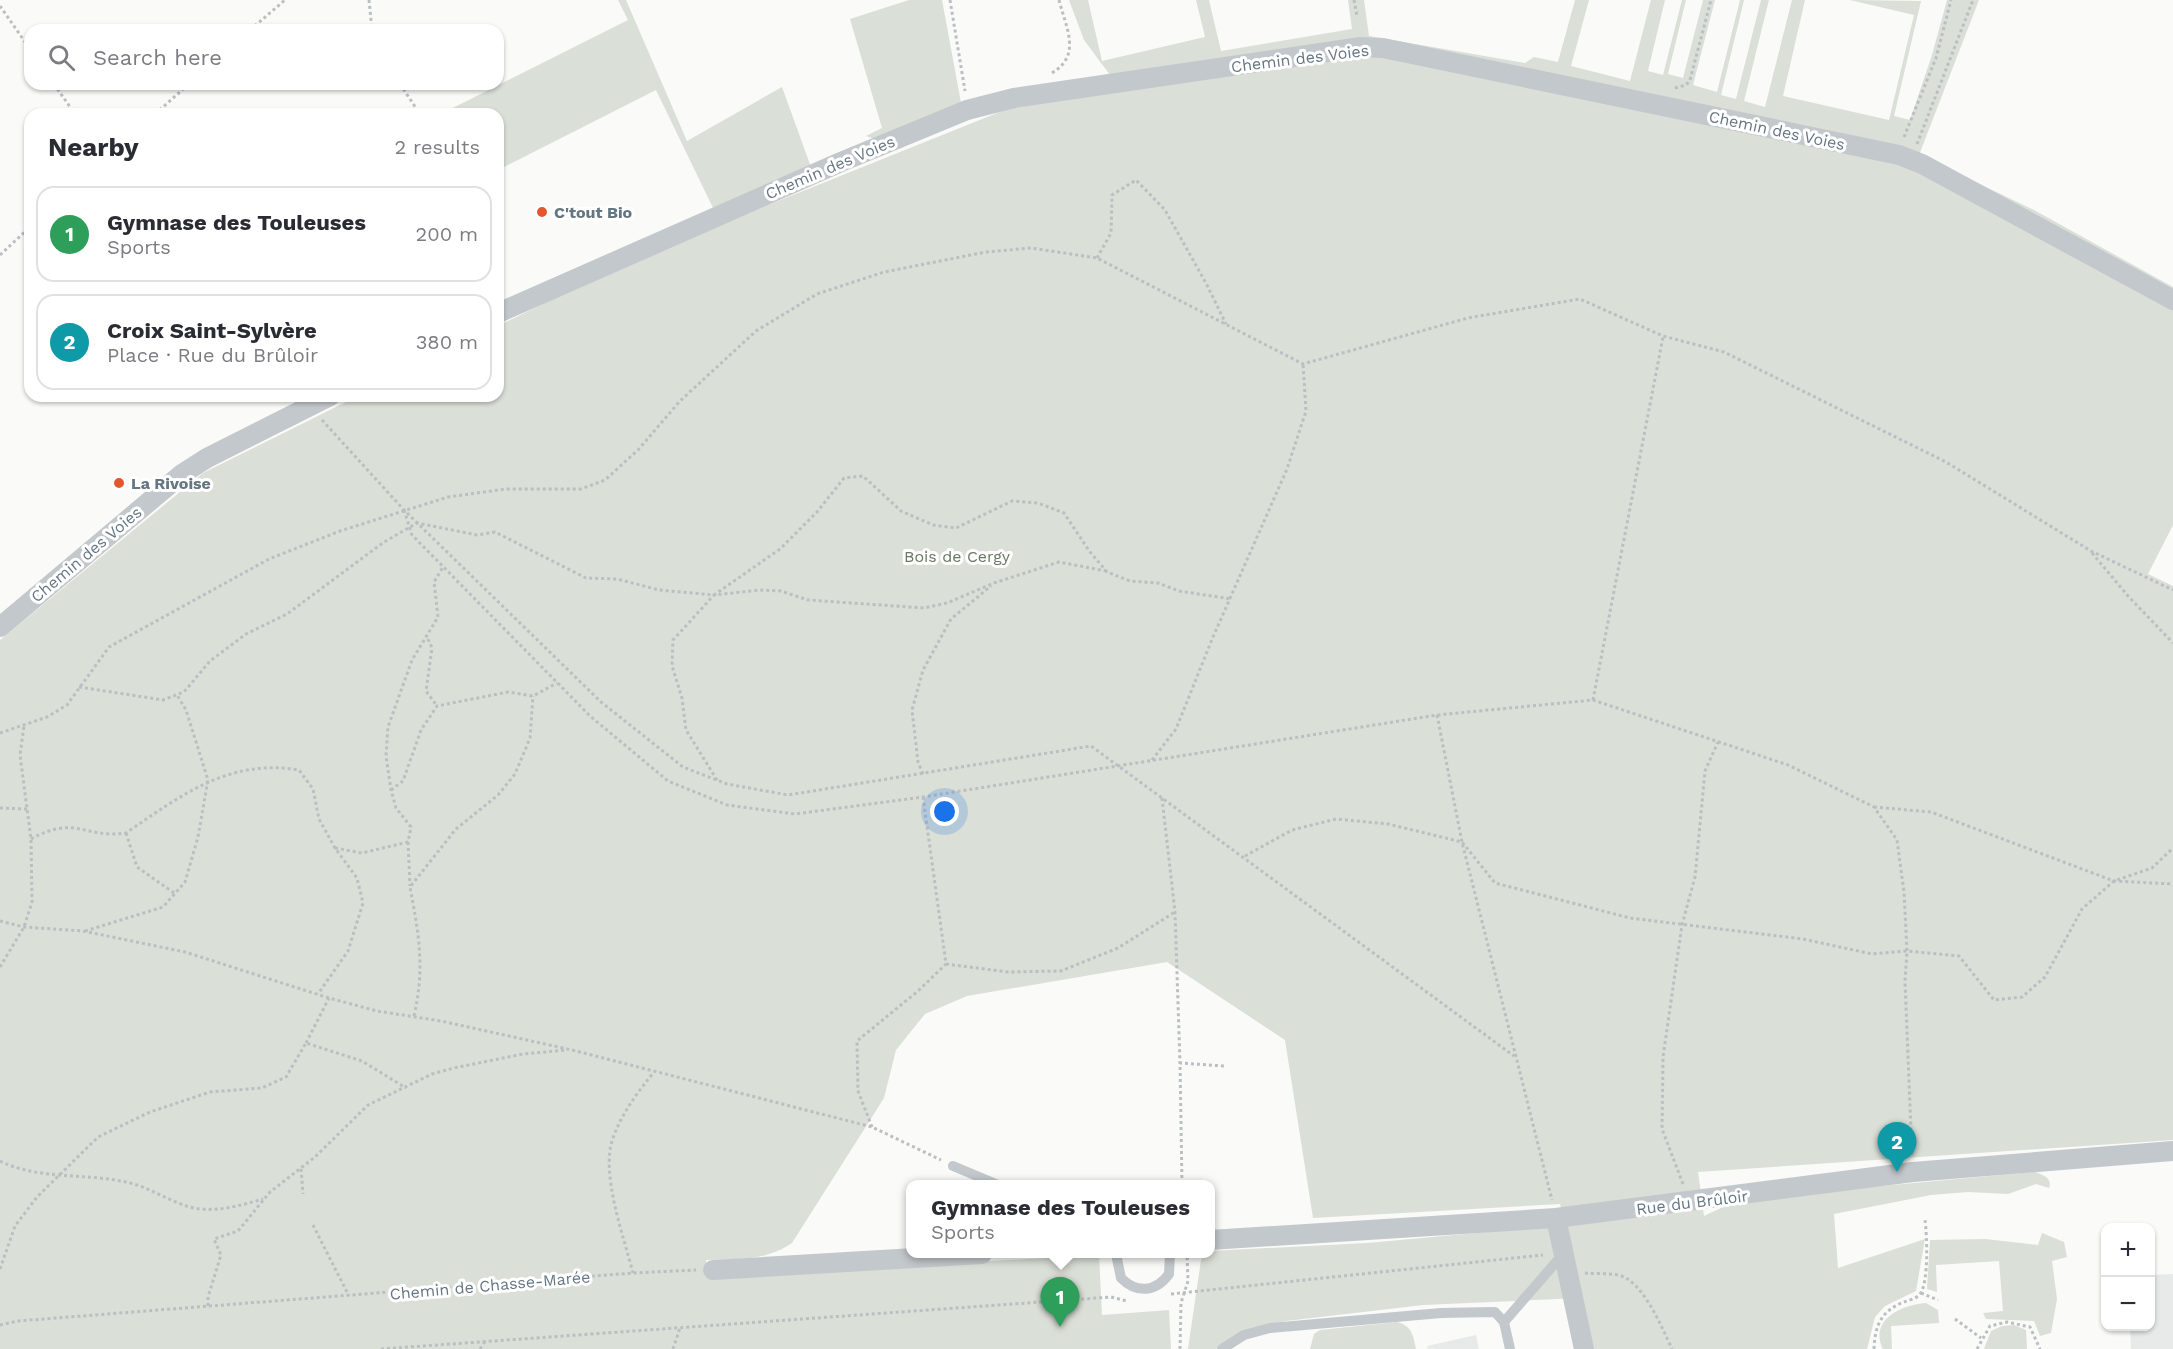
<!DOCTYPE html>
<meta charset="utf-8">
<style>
body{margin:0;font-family:"Work Sans",sans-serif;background:#f7f7f7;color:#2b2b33}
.controls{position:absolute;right:18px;bottom:18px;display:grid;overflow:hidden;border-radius:12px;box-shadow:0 2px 4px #0004}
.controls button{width:54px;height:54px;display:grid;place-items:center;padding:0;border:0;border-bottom:2px solid #e1e1e2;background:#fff;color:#2b2b33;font:30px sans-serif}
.you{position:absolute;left:945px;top:812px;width:21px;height:21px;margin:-15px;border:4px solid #fff;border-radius:50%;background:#1a73e8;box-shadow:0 0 0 9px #1a73e833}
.badge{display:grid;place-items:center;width:39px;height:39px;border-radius:50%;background:#d93025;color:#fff;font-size:20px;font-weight:700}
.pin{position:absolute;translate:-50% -50px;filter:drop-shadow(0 2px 3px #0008)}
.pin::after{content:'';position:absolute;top:32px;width:21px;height:18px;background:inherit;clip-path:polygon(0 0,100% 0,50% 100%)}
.popup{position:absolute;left:906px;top:1180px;width:309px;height:78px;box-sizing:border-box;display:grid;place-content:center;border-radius:12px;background:#fff;filter:drop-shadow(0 2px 4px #0005);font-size:20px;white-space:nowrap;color:#7c7c81}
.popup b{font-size:22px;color:#2b2b33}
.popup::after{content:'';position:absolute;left:50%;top:100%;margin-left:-12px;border:12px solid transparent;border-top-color:#fff}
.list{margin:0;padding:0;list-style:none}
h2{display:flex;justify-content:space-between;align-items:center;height:78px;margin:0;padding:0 24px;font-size:26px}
h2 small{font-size:20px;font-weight:400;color:#7c7c81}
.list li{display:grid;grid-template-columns:39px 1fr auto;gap:18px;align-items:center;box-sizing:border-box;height:96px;margin:0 12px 12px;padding:0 12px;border:2px solid #e1e1e2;border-radius:18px}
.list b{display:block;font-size:22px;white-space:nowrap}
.list p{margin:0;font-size:20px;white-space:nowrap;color:#7c7c81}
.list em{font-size:20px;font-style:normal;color:#7c7c81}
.icon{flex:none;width:33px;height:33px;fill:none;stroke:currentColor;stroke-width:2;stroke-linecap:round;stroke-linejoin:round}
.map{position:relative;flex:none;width:2173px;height:1349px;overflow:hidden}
.search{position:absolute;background:#fff;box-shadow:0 2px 4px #0004;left:24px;top:24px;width:480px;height:66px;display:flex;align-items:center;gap:15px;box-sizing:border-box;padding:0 21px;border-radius:18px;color:#7c7c81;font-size:22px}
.panel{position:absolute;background:#fff;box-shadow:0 2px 4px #0004;left:24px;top:108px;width:480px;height:294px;border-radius:18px}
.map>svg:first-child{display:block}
.built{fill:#e8e9e9}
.green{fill:#dadfd7}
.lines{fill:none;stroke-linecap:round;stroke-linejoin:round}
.path{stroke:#bbbfc2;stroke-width:3;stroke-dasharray:3 3;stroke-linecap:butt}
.lane{stroke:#c3c8cc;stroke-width:10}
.street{stroke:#c3c8cc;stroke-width:20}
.poi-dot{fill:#e4572e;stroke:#fff;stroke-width:2}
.labels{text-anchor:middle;stroke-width:6;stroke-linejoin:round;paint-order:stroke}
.street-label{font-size:16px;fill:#657683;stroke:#fff}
.poi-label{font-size:16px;font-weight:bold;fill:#657683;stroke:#fff;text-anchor:start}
.park-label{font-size:16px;fill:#687a64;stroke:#fff}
</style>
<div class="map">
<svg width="2173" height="1349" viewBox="0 0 2173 1349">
<rect width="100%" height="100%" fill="#fafaf8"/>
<g class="built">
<path d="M 2173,1274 L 2173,1349 L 2131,1349 L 2130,1327 L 2150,1326 L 2151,1275 Z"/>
<path d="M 1476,1335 L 1479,1349 L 1428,1349 L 1427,1346 Z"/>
</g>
<g class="green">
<path d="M 618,0 L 626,0 L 687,141 L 782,87 L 811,167 L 714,210 L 656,90 L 498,170 L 498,114 L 441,114 L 628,20 Z"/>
<path d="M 909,0 L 942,0 L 962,108 L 878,140 L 866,136 L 882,128 L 850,19 Z"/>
<path d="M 1069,0 L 1088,0 L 1102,61 L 1205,37 L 1196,0 L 1209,0 L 1221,51 L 1352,29 L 1348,0 L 1364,0 L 1369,36 L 1525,63 L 1534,57 L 1558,62 L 1575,0 L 1589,0 L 1571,66 L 1630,81 L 1651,0 L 1665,0 L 1648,71 L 1663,75 L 1682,0 L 1686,0 L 1668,74 L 1683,78 L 1703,0 L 1715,0 L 1693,85 L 1717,92 L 1740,0 L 1744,0 L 1721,95 L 1736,99 L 1761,0 L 1769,0 L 1744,101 L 1765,107 L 1792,0 L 1805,0 L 1783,96 L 1889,120 L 1914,15 L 1850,0 L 1921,1 L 1894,116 L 1910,120 L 1932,55 L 1947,0 L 1979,0 L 1919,155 L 2034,210 L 2173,287 L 2173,525 L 2148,574 L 2173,586 L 2173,1140 L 1698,1172 L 1704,1216 L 1740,1199 L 2034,1172 C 2042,1174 2053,1178 2049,1188 L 2036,1184 L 2008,1194 L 1968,1192 L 1931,1195 L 1834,1214 L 1838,1268 L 1925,1239 L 1916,1291 L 1885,1306 L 1875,1317 L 1867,1349 L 1592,1349 L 1580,1298 L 1423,1305 L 1286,1321 L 1247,1330 L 1229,1339 L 1216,1349 L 1188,1349 L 1201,1260 L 1204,1254 L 1210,1254 L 1210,1251 L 1367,1243 L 1565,1225 L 1560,1204 L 1313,1218 L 1285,1040 L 1167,962 L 967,996 L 925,1014 L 896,1050 L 884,1098 L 792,1243 C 766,1261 737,1259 706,1260 L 706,1277 L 1099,1255 L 1102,1315 L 1169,1310 L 1171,1349 L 0,1349 L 0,640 L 203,473 L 358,396 L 498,396 L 498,326 L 634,259 L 1007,109 L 1349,48 L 1909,155 L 1373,41 L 1113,79 L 1084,40 Z"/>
<path d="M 2042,1233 L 2064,1242 L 2067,1257 L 2052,1261 L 2057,1299 L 2051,1333 L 2040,1336 L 2034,1321 L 1986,1319 L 1983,1313 L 2003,1311 L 1999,1261 L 1936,1265 L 1937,1292 L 1927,1289 L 1930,1240 L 1985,1239 L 2038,1245 Z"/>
<path d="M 1926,1303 L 1938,1310 L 1939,1323 L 1891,1326 L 1892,1349 L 1883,1349 C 1869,1319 1902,1305 1926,1303 Z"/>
<path d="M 1397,1322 C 1412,1326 1413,1335 1416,1349 L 1310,1349 L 1314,1334 L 1320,1330 Z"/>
<path d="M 2014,1325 L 2026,1330 L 2027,1349 L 1984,1349 L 1991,1331 L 2002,1326 Z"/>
</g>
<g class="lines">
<g class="path">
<path d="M 369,0 L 372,30"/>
<path d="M 950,0 L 965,91"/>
<path d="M 1354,0 L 1357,16"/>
<path d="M 0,6 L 30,49"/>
<path d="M 250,30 L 285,0"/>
<path d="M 1052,73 C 1082,55 1066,28 1059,0"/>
<path d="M 54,84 L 75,114"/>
<path d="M 400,84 L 420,114"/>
<path d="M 1675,88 L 1686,85 L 1690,80 L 1711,0"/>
<path d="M 155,114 L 189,84"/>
<path d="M 1904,137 L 1936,58 L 1951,0"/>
<path d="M 1917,144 L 1973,0"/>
<path d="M 0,255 L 30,227"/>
<path d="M 1097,258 L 1111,233 L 1112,195 L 1136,180 L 1165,210 L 1207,285 L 1226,324"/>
<path d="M 322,420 L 404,510 L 601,702 L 683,767 L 727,784 L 788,795 L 1091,746 L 1514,1056"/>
<path d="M 404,510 L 412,535 L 590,716 L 668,781 L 727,805 L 795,814 L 923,797 L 1437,715 L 1593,700 L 1788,765 L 1874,807 L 1897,840 L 1904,892 L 1907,951 L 1905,981 L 1912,1155"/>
<path d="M 2092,553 L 2128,596 L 2173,643"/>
<path d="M 428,639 L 432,648 L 426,691 L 437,706"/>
<path d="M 79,687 L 163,700 L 184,692 L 210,661 L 246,634 L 287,614 L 384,542 L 417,523 L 477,535 L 495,532 L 586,578 L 617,579 L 659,590 L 714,595 L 780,549 L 817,512 L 844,478 L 863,476 L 901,511 L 933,525 L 956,528 L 1012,501 L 1038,503 L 1064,513 L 1090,552 L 1107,572 L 1130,581 L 1158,583 L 1179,591 L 1231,599"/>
<path d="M 1593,700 L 1663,337"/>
<path d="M 1437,715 L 1462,842 L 1552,1200"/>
<path d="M 0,733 L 47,717 L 67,705 L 109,647 L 269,559 L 340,531 L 448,497 L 506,489 L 581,489 L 605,480 L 638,450 L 680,401 L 756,331 L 817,294 L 884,272 L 986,252 L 1031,248 L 1097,258 L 1303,364 L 1468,318 L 1580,299 L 1663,336 L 1724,352 L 1946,462 L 2091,551 L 2173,590"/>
<path d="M 1152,760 L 1176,729 L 1213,637 L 1287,469 L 1306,411 L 1303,364"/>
<path d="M 923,774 L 918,762 L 912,710 L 923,670 L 951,619 L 991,586"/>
<path d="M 717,780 L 686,730 L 682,698 L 672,666 L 673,640 L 714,595 L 760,590 L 781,591 L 808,600 L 924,608 L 947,603 L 994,583 L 1059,562 L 1106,571"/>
<path d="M 391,790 L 403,781 L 421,730 L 437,706 L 508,692 L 533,696 L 557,683"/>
<path d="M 1162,798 L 1175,912 L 1180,1063"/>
<path d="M 1874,807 L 1931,812 L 2114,881 L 2173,884"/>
<path d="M 0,808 L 27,809"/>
<path d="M 126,833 L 137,867 L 174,893"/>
<path d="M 31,839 C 77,814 83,839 126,833 C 180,796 229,758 299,770 L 313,789 L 319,819 L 335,848 L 357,878 L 363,903 L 348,951 L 318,994"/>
<path d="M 408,842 L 410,886"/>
<path d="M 335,848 L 362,853 L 408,842 L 411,827 L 396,808 L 391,790 L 386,756 L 388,727 L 412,660 L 438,617 L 434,582 L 443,567"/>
<path d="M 1245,856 L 1292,830 L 1336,819 L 1388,824 L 1462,842 L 1495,883 L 1630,918 L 1803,939 L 1872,954 L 1907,951 L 1959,956 L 1994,1000 L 2022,997 L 2045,977 L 2082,909 L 2114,881 L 2152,868 L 2173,848"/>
<path d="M 0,921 L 24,927 L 83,931 L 185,952 L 329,998 L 377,1011 L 441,1021 L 572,1050 L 872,1127 L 941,1160"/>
<path d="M 85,931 L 163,907 L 185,882 L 198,837 L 208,780 L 186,710 L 177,695"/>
<path d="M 946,964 L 1008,972 L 1061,971 L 1118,948 L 1175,912"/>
<path d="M 0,967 L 24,927 L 32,902 L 31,839 L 20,755 L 24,726"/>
<path d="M 414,1016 C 425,968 419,935 410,887 L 456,829 L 498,795 L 515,774 L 530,738 L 533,696"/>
<path d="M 306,1043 L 329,998"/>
<path d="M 872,1127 L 858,1091 L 857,1041 L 918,991 L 946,964 L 923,797"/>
<path d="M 0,1161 C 38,1180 85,1173 126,1182 C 151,1187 175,1206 200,1209 C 222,1211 242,1205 263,1199"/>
<path d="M 301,1169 L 303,1194"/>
<path d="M 1182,1184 L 1180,1063 L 1224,1066"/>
<path d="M 1683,1184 L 1662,1129 L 1663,1057 L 1682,925 L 1695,877 L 1705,771 L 1718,742"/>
<path d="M 313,1225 L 349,1296"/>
<path d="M 0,1269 L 15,1226 L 37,1197 L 98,1137 L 150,1112 L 210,1092 L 262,1088 L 286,1077 L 306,1043 L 362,1061 L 406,1088"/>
<path d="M 633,1273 C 624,1237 600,1173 613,1138 C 622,1113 637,1093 654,1072"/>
<path d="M 1585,1273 C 1595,1274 1607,1273 1618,1275 C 1643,1280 1662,1328 1672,1349"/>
<path d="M 1921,1293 L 1938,1300"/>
<path d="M 1171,1294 L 1543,1255"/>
<path d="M 208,1306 L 208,1297 L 221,1255 L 214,1239 L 238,1231 L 270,1192 L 315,1157 L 368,1105 L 432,1074 L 454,1068 L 523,1054 L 567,1050"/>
<path d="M 1955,1319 L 1981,1338"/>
<path d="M 0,1325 L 18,1321 L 633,1273 L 696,1270"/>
<path d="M 381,1349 L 1111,1297 L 1127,1301"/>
<path d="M 480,1349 L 486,1340"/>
<path d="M 673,1349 L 680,1328"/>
<path d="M 1180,1349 L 1181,1303 L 1188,1281 L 1187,1254"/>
<path d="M 1874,1349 C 1875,1325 1881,1311 1904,1302 C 1909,1300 1916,1299 1920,1294 C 1929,1283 1927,1234 1925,1220"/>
<path d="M 1977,1349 L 1990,1326 L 2007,1322 L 2030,1327 L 2040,1349"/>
</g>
<g class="lane">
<path d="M 953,1166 L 996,1184"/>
<path d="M 1116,1254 L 1121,1278 C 1137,1294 1156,1292 1169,1274 L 1170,1254"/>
<path d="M 1504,1322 L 1564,1253"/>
<path d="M 1222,1349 L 1244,1335 L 1270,1328 L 1441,1313 L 1495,1312 L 1504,1322 L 1510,1349"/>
</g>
<g class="street">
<path d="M 498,313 L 841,162 L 967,110 L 1014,98 L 1361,47 L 1383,48 L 1899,155 L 1922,164 L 2173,300"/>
<path d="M 0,627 L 182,474 L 207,458 L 330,396"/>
<path d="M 1556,1218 L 1584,1349"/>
<path d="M 1210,1240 L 1556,1218 L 1913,1172 L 2173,1151"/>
<path d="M 713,1270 L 982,1254"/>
</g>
</g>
<g class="poi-dot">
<circle cx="542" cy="212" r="6"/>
<circle cx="119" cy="483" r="6"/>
</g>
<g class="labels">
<g class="street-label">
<text transform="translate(1300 58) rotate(-7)" y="6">Chemin des Voies</text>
<text transform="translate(1777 130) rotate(12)" y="6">Chemin des Voies</text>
<text transform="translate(830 167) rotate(-23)" y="6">Chemin des Voies</text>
<text transform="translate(86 554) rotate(-40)" y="6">Chemin des Voies</text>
<text transform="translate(1692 1202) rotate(-7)" y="6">Rue du Brûloir</text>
<text transform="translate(490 1285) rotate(-5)" y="6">Chemin de Chasse-Marée</text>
</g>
<g class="poi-label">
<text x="554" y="218">C'tout Bio</text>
<text x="131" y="489">La Rivoise</text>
</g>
<g class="park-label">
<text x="957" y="562">Bois de Cergy</text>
</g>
</g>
</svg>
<div class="controls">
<button>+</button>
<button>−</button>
</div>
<div class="you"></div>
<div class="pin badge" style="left:1060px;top:1327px;background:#2e9e5b">1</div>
<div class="popup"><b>Gymnase des Touleuses</b>Sports</div>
<div class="pin badge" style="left:1897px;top:1172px;background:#0f9aa8">2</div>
<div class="search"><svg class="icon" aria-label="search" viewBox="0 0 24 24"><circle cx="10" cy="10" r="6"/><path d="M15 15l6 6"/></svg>Search here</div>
<section class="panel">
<h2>Nearby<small>2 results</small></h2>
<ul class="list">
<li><span class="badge" style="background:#2e9e5b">1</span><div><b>Gymnase des Touleuses</b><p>Sports</p></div><em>200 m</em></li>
<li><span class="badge" style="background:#0f9aa8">2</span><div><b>Croix Saint-Sylvère</b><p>Place · Rue du Brûloir</p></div><em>380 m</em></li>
</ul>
</section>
</div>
